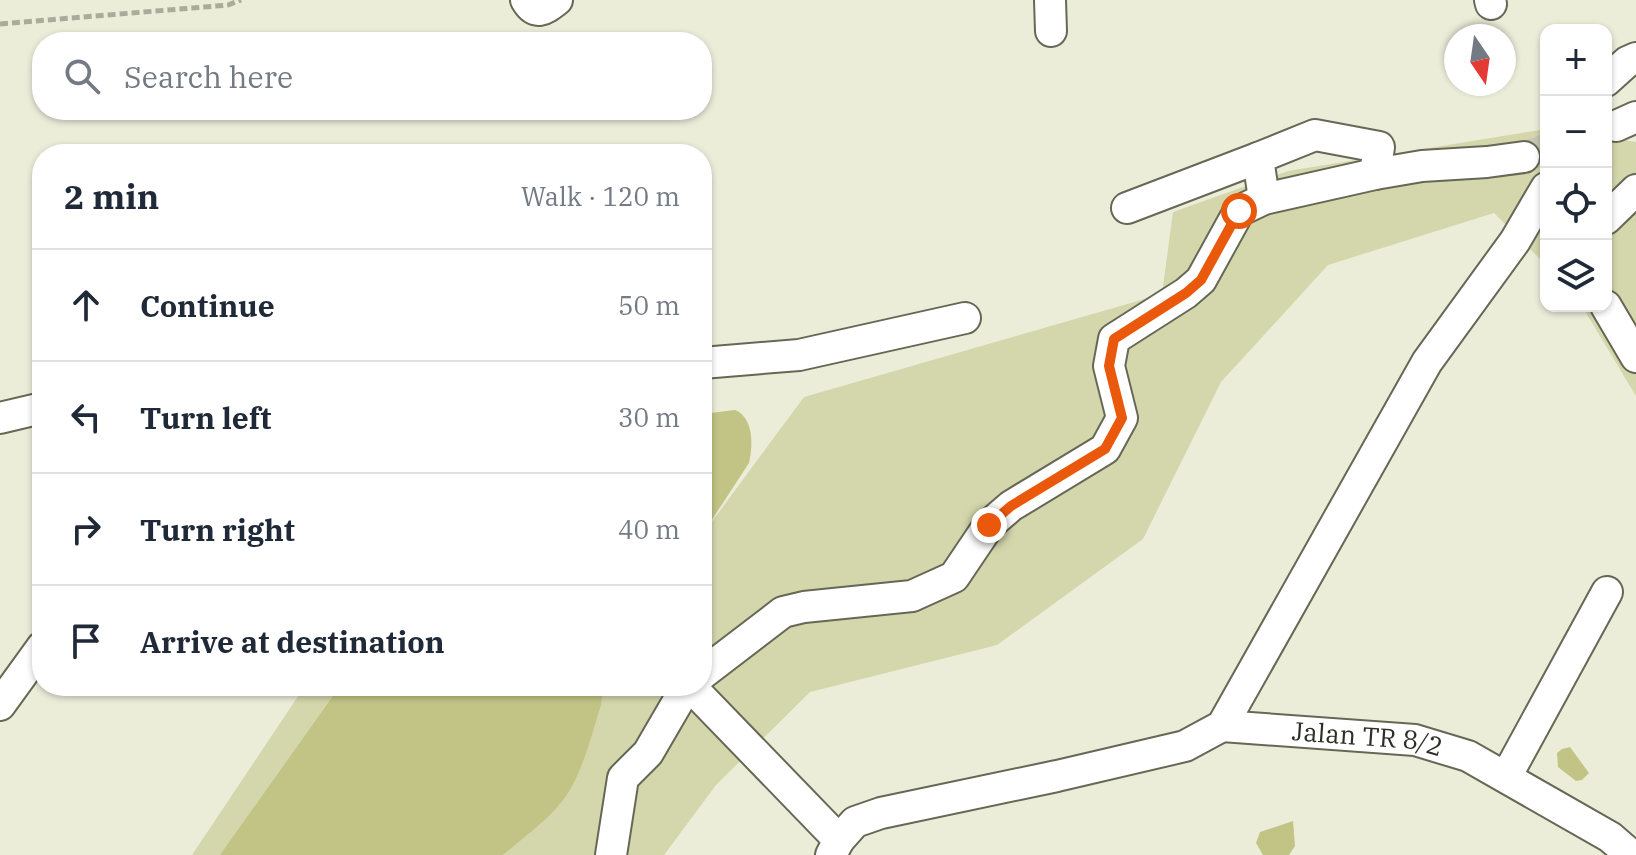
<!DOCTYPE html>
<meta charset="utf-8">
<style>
body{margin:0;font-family:"IBM Plex Serif",serif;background:#f6f6f7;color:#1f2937}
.controls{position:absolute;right:24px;top:24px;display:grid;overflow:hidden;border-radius:16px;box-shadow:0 2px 6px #0004}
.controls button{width:72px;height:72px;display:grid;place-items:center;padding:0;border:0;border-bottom:2px solid #e0e1e3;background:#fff;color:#1f2937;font:40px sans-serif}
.compass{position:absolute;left:1444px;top:24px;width:72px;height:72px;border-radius:50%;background:#fff;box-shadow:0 2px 6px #0004;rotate:167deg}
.stop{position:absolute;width:24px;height:24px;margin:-18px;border:6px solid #ea580c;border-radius:50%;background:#fff}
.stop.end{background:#ea580c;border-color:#fff;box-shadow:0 2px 8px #0008}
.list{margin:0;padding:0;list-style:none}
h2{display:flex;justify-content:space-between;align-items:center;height:104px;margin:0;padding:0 32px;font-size:34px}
h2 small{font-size:26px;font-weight:400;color:#747a83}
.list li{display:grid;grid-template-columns:52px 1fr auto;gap:24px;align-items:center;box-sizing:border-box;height:112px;padding:0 32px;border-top:2px solid #e0e1e3}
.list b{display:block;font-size:30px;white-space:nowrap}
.list em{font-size:26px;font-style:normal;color:#747a83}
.icon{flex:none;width:44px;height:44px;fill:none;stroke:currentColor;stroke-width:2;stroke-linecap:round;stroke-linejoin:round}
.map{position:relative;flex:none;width:1636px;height:855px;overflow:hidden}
.search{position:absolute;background:#fff;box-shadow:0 2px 6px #0004;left:32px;top:32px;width:680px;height:88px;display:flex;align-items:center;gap:20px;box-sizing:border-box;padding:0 28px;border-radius:32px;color:#747a83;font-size:30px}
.panel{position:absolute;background:#fff;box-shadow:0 2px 6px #0004;left:32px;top:144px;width:680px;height:552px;border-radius:32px}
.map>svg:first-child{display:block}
.green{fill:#d4d6ac}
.water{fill:#c2c485}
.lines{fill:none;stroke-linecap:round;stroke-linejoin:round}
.minor-tunnel{stroke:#c6c7b5;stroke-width:30;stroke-dasharray:30 15;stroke-linecap:butt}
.minor-casing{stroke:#666755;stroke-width:34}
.path{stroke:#abab9b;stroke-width:5;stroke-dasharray:8 4;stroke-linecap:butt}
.minor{stroke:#fff;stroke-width:30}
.route{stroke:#ea580c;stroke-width:10}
.labels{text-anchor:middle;stroke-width:7;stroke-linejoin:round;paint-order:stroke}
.street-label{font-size:26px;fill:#2e2e26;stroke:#f9fbe6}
</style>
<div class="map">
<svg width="1636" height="855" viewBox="0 0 1636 855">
<rect width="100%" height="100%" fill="#ecedd9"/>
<g class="green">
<path d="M 1546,129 L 1546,265 L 1494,213 L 1328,265 L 1221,382 L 1143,539 L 997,645 L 810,692 L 716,785 L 664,855 L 192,855 L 305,686 L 702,686 L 702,535 L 804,397 L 1162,294 L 1173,212 L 1288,171 Z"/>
<path d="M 1606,137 L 1636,142 L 1636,396 L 1582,306 L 1606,306 Z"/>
</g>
<g class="water">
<path d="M 735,410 C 754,418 753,446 749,463 L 702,535 L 702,414 Z"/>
<path d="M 345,686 L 406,686 L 430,689 L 448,686 L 598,686 L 602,697 L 601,705 C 592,733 585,763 571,788 C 556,815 526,835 503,855 L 220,855 L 333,696 Z"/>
<path d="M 1570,747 L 1589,773 L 1582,780 L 1576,781 L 1558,767 L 1557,753 L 1562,749 Z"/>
<path d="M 1293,821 L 1295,846 L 1289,855 L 1263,855 L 1256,843 L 1260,832 Z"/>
</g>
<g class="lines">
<path class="minor-tunnel" d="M 1524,157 L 1546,149"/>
<defs>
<g id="minor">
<path d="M 526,0 C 536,17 545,9 557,0"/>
<path d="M 1050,0 L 1051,31"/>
<path d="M 1490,0 L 1491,4"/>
<path d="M 1606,81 L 1627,62 L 1636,58"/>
<path d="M 1616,126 L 1636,117"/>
<path d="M 1264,199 L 1258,158 L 1315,135 L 1379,147 L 1375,174"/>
<path d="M 1127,208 L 1258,158"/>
<path d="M 1606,219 L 1636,190"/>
<path d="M 1606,306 L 1636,357"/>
<path d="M 702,363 L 799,355 L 965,318"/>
<path d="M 0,418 L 42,408"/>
<path d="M 702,674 L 783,612 L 804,607 L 912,596 L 954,577 L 989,525 L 1011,506 L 1105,449 L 1122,418 L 1109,366 L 1114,339 L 1186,293 L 1201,280 L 1239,211 L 1264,199 L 1375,174 L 1422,166 L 1487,162 L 1524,157"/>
<path d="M 690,686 L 839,840"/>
<path d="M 0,705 L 42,647"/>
<path id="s1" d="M 1222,726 L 1415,740 L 1468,756 L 1610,837 L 1631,855"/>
<path d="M 1506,777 L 1607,592"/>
<path d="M 611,855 L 623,778 L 648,753 L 687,686"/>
<path d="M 831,855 L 839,840 L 855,822 L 881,813 L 1057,776 L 1185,746 L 1222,726 L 1427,362 L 1515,241 L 1546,188"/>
</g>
</defs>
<use href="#minor" class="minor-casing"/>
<path class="path" d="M 0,24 L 228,5 L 241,0"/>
<use href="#minor" class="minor"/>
</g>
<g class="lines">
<path class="route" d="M 989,525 L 1011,506 L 1105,449 L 1122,418 L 1109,366 L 1114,339 L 1186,293 L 1201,280 L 1239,211"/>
</g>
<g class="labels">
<g class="street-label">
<text dy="9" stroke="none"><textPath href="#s1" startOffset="146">Jalan TR 8/2</textPath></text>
</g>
</g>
</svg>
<div class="controls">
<button>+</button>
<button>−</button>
<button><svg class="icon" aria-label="locate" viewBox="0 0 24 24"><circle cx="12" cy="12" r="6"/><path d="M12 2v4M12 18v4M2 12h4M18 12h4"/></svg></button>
<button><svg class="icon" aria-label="layers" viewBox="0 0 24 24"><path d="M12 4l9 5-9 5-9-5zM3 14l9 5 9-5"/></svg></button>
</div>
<svg class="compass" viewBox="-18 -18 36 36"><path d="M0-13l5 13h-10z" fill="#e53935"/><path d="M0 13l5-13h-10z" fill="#747a83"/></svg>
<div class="stop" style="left:1239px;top:211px"></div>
<div class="stop end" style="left:989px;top:525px"></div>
<div class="search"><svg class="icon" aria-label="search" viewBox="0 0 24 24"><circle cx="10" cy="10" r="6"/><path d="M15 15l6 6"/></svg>Search here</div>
<section class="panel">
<h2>2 min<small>Walk · 120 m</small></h2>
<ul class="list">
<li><svg class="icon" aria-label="ahead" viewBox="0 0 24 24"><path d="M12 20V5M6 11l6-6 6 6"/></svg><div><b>Continue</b></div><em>50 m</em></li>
<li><svg class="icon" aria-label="left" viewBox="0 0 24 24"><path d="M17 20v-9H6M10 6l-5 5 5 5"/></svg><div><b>Turn left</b></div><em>30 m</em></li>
<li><svg class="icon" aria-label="right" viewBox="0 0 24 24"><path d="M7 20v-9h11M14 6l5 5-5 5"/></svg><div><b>Turn right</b></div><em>40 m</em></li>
<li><svg class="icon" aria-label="arrive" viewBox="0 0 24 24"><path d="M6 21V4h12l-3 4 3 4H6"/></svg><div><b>Arrive at destination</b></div></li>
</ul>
</section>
</div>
